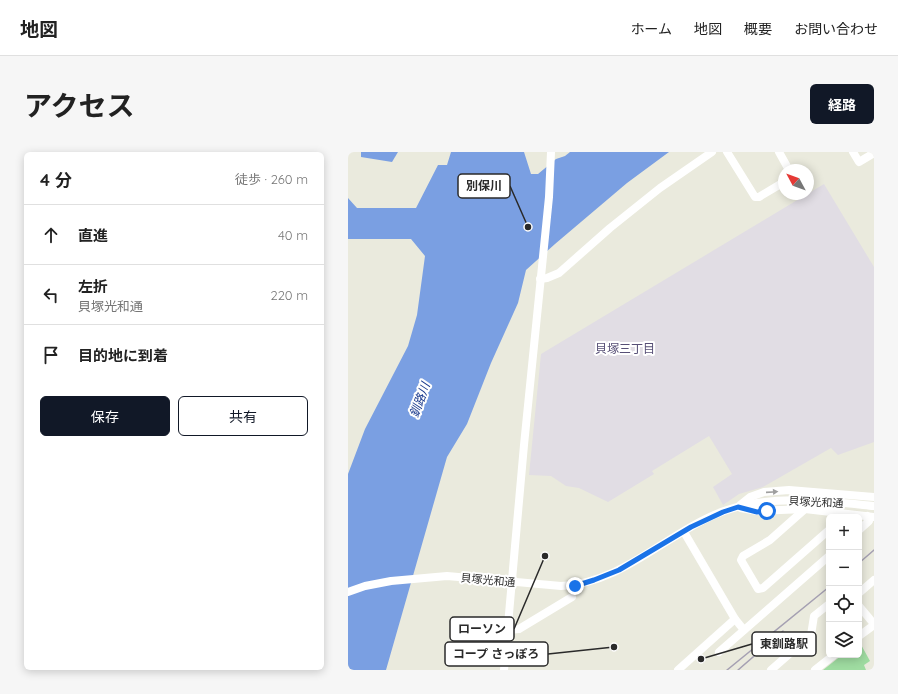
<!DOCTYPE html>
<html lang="ja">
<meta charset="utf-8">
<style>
body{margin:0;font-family:Quicksand,"Noto Sans JP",sans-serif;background:#f6f6f6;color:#222}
.controls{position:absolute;right:12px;bottom:12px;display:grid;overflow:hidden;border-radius:6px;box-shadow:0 2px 10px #0003}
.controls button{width:36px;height:36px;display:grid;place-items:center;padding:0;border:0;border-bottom:1px solid #e0e0e0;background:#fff;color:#222;font:20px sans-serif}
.compass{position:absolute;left:430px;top:12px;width:36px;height:36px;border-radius:50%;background:#fff;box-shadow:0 2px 10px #0003;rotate:311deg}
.stop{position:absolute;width:12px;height:12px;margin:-9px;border:3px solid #1a73e8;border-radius:50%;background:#fff}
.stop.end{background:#1a73e8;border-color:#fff;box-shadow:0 1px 4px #0008}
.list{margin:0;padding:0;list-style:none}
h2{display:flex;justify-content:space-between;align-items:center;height:52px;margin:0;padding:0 16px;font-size:17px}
h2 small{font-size:13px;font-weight:400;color:#767676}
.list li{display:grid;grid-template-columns:26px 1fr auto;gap:12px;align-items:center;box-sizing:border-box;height:60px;padding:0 16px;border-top:1px solid #e0e0e0}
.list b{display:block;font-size:15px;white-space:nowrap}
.list p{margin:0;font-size:13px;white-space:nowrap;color:#767676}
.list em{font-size:13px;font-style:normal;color:#767676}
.actions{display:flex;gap:8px;padding:12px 16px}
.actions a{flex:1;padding:9px 0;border:1px solid #111827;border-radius:6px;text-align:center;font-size:14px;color:#111827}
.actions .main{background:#111827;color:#fff}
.icon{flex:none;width:22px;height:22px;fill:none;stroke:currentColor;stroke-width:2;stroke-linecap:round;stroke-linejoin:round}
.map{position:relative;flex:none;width:526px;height:518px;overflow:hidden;border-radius:6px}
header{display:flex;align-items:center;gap:24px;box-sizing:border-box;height:56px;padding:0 20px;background:#fff;border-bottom:1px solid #e0e0e0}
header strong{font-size:19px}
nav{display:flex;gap:22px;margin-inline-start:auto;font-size:14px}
.intro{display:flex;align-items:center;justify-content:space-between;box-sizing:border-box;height:96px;padding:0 24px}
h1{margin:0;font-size:28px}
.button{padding:10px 18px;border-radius:6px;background:#111827;color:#fff;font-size:14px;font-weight:700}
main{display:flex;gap:24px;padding:0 24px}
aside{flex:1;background:#fff;border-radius:6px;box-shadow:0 2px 10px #0003}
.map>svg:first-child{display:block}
.industrial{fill:#e1dde4}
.green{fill:#9fdca1}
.water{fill:#7a9fe2}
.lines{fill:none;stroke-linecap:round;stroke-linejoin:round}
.minor{stroke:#fff;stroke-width:8}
.rail{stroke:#a5a0b2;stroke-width:1.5}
.oneway{fill:#9f9f9f}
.route{stroke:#1a73e8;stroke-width:5}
.labels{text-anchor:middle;stroke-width:4;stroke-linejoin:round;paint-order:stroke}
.street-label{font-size:11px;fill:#2a2a2a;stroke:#fff}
.neighbourhood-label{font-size:12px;fill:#574f76;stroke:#fff}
.water-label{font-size:12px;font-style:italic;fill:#1b3a8d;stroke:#fff}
.leader{fill:none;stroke:#2a2a2a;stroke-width:1.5}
.callout-dot{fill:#2a2a2a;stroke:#fff;stroke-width:1.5}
.callout{fill:#fff;stroke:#2a2a2a;stroke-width:1.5}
.callout-label{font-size:12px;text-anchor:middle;font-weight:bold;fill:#2a2a2a}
</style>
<header>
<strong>地図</strong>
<nav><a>ホーム</a><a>地図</a><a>概要</a><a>お問い合わせ</a></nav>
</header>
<div class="intro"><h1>アクセス</h1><a class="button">経路</a></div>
<main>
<aside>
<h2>4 分<small>徒歩 · 260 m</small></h2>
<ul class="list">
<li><svg class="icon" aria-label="ahead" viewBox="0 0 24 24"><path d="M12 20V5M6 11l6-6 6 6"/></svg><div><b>直進</b></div><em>40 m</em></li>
<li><svg class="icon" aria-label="left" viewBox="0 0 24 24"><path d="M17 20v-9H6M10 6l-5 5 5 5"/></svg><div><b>左折</b><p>貝塚光和通</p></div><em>220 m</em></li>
<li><svg class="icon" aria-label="arrive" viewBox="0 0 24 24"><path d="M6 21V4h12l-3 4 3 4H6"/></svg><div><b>目的地に到着</b></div></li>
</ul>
<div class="actions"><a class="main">保存</a><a>共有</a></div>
</aside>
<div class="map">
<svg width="526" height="518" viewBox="0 0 526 518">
<rect width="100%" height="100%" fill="#eaeadd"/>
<path class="industrial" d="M 476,32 L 526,115 L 526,290 L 490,303 L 483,296 L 415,335 L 391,342 L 375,353 L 365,335 L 384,322 L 361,284 L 304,319 L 306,322 L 260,350 L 231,336 L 218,334 L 203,324 L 181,323 L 193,202 Z"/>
<path class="green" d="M 511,489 L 522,509 L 516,513 L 518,518 L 475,518 L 494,503 L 511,503 Z"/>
<g class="water">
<path d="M 13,0 L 50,0 L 44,10 L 13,5 Z"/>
<path d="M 103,0 L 176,0 L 183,22 L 190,22 L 208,7 L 217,4 L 222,0 L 321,0 L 279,31 L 207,92 L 178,118 L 170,151 L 143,211 L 119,272 L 99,305 L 38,518 L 0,518 L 0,322 L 17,277 L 60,194 L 69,163 L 77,104 L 63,87 L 0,87 L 0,46 L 9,56 L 68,56 L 90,13 L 99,13 Z"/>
</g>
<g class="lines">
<g class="minor">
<path d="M 379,0 L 407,45 L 411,45 L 436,30"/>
<path d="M 431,0 L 441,18"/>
<path d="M 505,0 L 511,10 L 526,1"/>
<path d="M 192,127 L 199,126 L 211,121 L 262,76 L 312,36 L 364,0"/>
<path d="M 392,353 L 402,345 L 416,340 L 441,338 L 526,345"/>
<path d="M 393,356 L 409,359 L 457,357 L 526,365"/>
<path d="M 457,357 L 422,388 L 395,404 L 393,408 L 410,437 L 415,436 L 481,378"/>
<path d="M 511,378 L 521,369 L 519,364"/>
<path d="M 336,380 L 387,467 L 396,478"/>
<path d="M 0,440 L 17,434 L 43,429 L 99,424 L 213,434 C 276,431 319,380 376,359 C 424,342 476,349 526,354"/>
<path d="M 511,441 L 526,428"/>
<path d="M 511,454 L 526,472"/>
<path d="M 159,478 L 171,477 L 224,445"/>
<path d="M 511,484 L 526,473"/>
<path d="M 371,500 L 481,404"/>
<path d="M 156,518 L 176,293 L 201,45 L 203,0"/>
<path d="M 330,518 L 387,467"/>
<path d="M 423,518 L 463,483 L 466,464 L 481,452"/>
<path d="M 467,518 L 486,503"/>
</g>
<g class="rail">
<path d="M 511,411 L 526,398"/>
<path d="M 379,518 L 481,435"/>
<path d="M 390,518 L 435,479"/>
</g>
</g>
<defs><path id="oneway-solid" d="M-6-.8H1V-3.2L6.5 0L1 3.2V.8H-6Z"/></defs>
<use class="oneway" href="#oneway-solid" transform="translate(424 340) rotate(-4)"/>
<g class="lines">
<path class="route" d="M 227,434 L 246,428 L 271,418 L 343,375 L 375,360 L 390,355 L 409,360 L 419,359"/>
</g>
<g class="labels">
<g class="street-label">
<text transform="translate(468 350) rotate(3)" y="4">貝塚光和通</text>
<text transform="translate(140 428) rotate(5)" y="4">貝塚光和通</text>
</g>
<g class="neighbourhood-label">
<text x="277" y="201">貝塚三丁目</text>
</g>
<g class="water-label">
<text transform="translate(72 248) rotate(-70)" y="4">釧路川</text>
</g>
</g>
<path class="leader" d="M180 75L162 34M197 404L166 477M353 507L404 492M266 495L200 502"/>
<g class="callout-dot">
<circle cx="180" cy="75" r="4"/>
<circle cx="197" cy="404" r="4"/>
<circle cx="353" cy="507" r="4"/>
<circle cx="266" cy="495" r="4"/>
</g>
<g class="callout">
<rect x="110" y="22" width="52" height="24" rx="4"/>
<rect x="102" y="465" width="64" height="24" rx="4"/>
<rect x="404" y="480" width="64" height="24" rx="4"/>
<rect x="97" y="490" width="103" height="24" rx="4"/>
</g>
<g class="callout-label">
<text x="136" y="38">別保川</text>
<text x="134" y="481">ローソン</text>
<text x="436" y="496">東釧路駅</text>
<text x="148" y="506">コープ さっぽろ</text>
</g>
</svg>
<div class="controls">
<button>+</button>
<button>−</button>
<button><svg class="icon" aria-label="locate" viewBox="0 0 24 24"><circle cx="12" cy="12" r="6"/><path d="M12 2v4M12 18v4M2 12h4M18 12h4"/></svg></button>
<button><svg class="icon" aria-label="layers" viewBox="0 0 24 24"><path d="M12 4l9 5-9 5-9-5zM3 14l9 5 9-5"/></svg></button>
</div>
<svg class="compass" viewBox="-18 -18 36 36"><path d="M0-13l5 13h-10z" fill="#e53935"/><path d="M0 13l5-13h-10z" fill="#767676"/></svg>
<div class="stop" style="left:419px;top:359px"></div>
<div class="stop end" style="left:227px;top:434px"></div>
</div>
</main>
